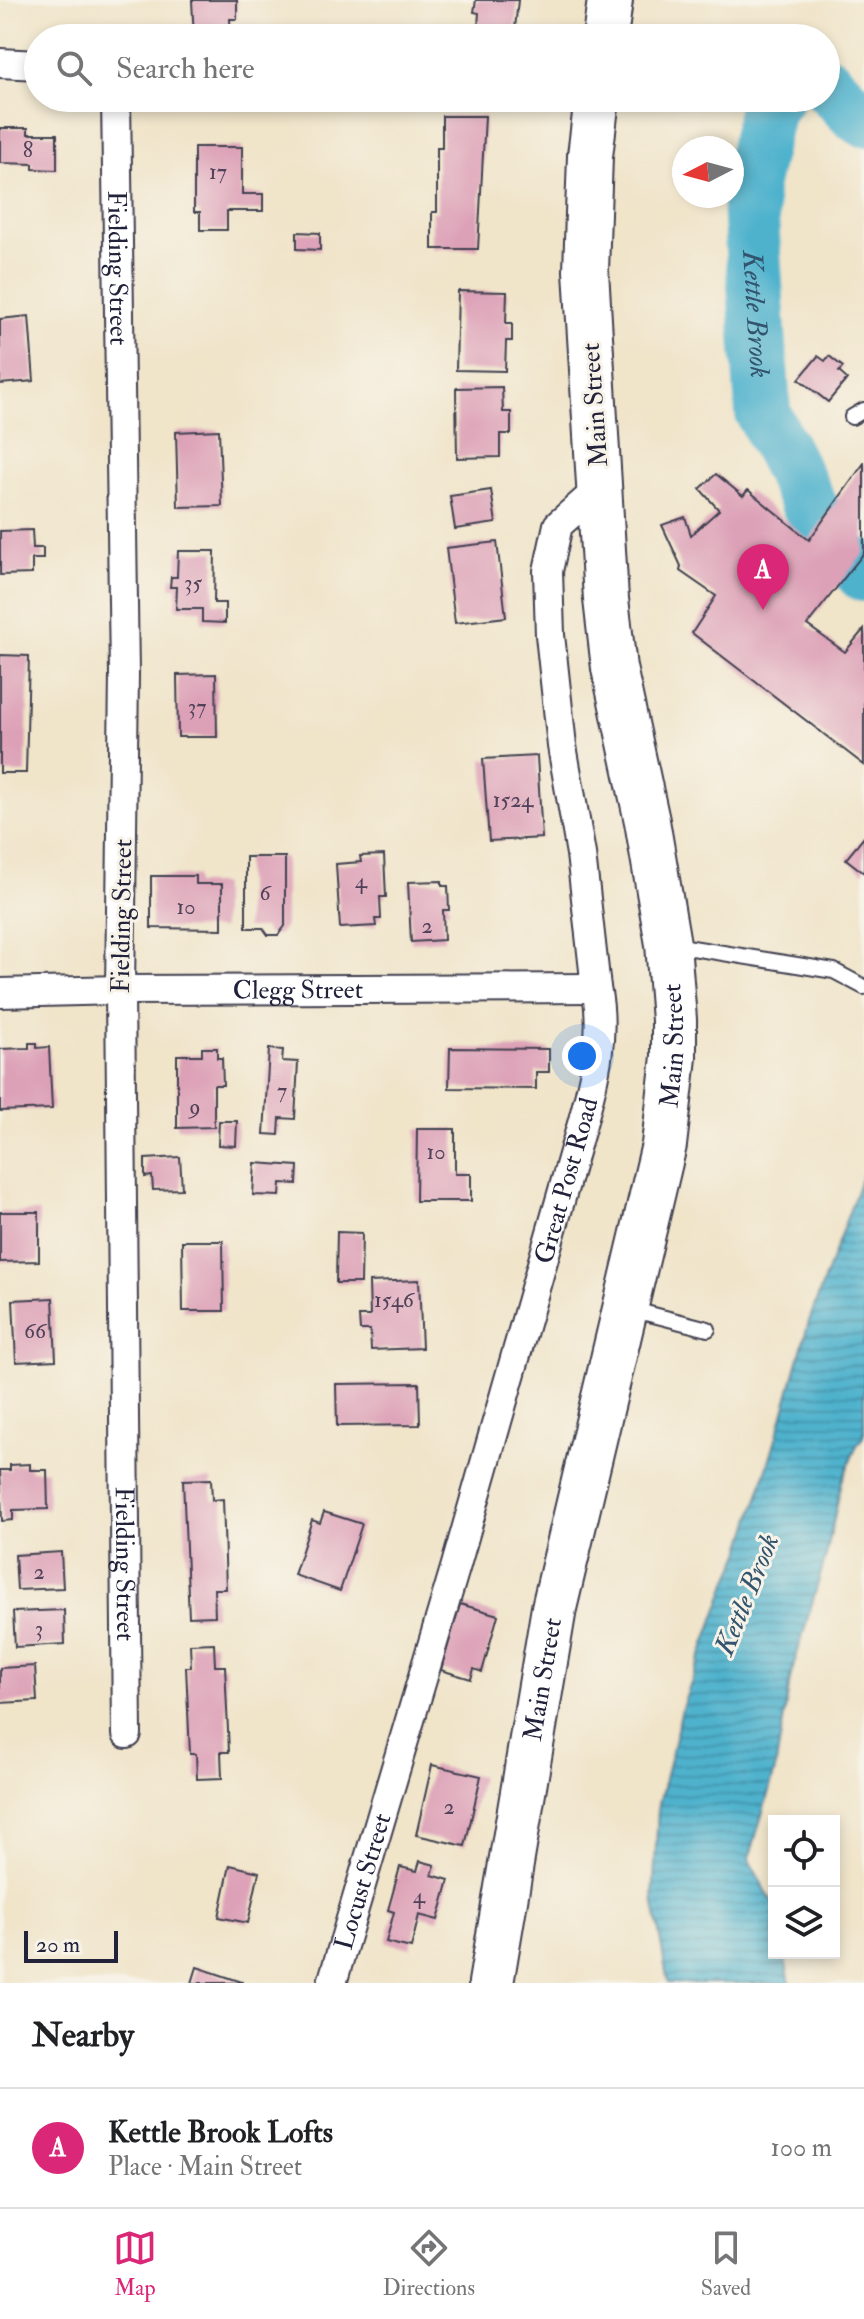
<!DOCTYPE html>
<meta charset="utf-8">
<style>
body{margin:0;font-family:"IM FELL Double Pica",serif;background:#f6f6f6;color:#202124}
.controls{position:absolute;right:24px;bottom:24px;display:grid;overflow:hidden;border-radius:0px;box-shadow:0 4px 12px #0003}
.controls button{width:72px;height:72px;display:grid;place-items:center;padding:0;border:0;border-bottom:2px solid #e0e0e0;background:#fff;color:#202124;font:40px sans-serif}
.compass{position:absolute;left:672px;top:136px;width:72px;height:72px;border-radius:50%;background:#fff;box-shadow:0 4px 12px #0003;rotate:264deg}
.scale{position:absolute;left:24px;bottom:20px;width:94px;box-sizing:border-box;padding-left:8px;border:4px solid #22223b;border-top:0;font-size:22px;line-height:28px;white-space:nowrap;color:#22223b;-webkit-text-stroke:6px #f7f3e8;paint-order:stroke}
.you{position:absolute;left:582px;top:1056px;width:28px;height:28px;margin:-20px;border:6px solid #fff;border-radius:50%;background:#1a73e8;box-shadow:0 0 0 12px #1a73e833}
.badge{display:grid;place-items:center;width:52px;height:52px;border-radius:50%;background:#db2777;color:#fff;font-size:26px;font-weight:700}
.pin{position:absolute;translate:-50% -66px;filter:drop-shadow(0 2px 4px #0008)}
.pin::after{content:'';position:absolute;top:42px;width:28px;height:24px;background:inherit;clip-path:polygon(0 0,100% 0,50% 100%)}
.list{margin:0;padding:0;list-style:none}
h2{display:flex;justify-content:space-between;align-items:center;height:104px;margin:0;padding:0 32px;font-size:34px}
h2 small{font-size:26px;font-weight:400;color:#757577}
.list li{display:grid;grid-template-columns:52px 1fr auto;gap:24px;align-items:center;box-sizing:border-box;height:120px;padding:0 32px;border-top:2px solid #e0e0e0}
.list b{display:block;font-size:30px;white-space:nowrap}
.list p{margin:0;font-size:26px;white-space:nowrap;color:#757577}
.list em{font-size:26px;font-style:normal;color:#757577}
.icon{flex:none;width:44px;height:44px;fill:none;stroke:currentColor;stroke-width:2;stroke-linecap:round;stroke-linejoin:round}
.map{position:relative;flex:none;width:864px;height:1983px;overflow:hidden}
.search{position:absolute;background:#fff;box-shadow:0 4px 12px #0003;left:24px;right:24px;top:24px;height:88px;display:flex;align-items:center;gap:20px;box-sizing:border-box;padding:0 28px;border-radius:44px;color:#757577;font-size:30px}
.sheet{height:224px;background:#fff}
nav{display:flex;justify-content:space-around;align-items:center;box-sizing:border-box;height:112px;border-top:2px solid #e0e0e0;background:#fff;font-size:22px;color:#757577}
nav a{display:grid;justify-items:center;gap:4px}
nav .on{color:#db2777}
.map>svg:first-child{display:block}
.water{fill:url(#water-rules);stroke:#386a84;stroke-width:2}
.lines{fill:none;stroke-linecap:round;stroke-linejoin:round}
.river{stroke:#4fb2cd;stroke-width:56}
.building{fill:#dda1b7}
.lane-casing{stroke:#413f50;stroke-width:18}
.street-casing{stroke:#413f50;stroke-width:32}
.highway-casing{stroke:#413f50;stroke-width:48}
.lane{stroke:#fff;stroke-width:14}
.street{stroke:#fff;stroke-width:28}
.highway{stroke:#fff;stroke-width:44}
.labels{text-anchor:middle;stroke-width:6;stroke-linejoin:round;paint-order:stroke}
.number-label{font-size:22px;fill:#51425a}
.street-label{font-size:26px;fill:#22223b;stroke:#f7f3e8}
.water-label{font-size:28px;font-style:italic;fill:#32546e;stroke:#f7f3e8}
</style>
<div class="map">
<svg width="864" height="1983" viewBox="0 0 864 1983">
<defs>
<pattern id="water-rules" width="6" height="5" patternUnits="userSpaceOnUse" patternTransform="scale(2)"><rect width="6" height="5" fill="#4fb2cd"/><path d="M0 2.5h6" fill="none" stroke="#4190a8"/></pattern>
</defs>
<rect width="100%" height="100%" fill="#f7f3e8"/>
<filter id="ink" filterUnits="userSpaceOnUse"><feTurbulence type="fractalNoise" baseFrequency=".0125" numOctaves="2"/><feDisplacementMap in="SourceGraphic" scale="16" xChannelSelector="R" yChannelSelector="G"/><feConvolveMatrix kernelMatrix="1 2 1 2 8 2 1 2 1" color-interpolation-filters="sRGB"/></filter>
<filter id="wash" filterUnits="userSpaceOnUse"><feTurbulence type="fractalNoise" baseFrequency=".006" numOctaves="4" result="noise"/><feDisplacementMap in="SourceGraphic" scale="32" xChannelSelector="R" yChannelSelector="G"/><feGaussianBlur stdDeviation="1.8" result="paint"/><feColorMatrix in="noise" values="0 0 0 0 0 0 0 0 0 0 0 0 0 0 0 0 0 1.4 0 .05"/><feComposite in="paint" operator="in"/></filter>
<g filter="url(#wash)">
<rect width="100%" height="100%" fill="#f0e4c9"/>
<path class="water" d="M 864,1171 L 864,1437 L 857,1445 L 842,1481 L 826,1556 L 791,1675 L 775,1770 L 749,1860 L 774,1905 L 774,1953 L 784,1953 L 790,1983 L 668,1983 L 653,1899 L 658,1808 L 683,1705 L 726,1586 L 741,1553 L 781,1422 L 809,1321 Z"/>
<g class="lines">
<g class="river">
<path d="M 826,83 L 854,112 L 864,119"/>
<path id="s1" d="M 776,98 L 769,100 L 749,187 L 763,413 L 820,526"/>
<path d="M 856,565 L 864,574"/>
</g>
</g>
<g id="blocks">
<g class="building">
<path d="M 192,0 L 237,0 L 237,19 L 230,19 L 231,38 L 194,38 Z"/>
<path d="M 476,0 L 518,0 L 514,38 L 477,38 L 479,13 L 474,12 Z"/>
<path d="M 442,116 L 485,116 L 478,249 L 432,249 L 432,212 L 437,212 L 437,148 L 442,148 Z"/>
<path d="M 0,128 L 28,128 L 28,134 L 57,134 L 57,170 L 33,169 L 33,164 L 0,163 Z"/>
<path d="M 194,147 L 242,147 L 242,194 L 263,194 L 263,211 L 227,211 L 227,230 L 200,230 L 200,212 L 194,212 Z"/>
<path d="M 297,232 L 320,233 L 320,250 L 297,249 Z"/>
<path d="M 458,291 L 507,292 L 506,323 L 512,323 L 512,341 L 506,341 L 505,371 L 456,370 Z"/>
<path d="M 29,316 L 34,381 L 0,384 L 0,319 Z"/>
<path d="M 818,356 L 825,361 L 829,356 L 843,367 L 839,372 L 847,379 L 828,402 L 799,379 Z"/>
<path d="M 502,387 L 503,412 L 511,412 L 511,434 L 500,434 L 500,457 L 457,458 L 456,388 Z"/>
<path d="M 219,430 L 222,506 L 178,507 L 176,432 Z"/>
<path d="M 864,463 L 864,553 L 807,625 L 845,652 L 864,629 L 864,765 L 692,633 L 716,596 L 680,571 L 681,566 L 662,525 L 685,517 L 691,535 L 719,510 L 700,489 L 716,474 L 743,496 L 748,490 L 809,540 Z"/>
<path d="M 491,490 L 496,523 L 455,529 L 450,496 Z"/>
<path d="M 32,530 L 33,548 L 43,548 L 43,559 L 32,559 L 32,574 L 0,575 L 0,531 Z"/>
<path d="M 497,542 L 506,617 L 455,623 L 446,548 Z"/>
<path d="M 178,551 L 215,551 L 214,603 L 225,603 L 225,623 L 202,622 L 202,609 L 176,609 L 177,587 L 170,587 L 171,577 L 177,577 Z"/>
<path d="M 0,655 L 29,656 L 26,773 L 0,773 Z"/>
<path d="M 216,674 L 217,737 L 178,737 L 177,675 Z"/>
<path d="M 537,756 L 542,838 L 489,841 L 483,759 Z"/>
<path d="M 864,837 L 864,873 L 846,859 Z"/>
<path d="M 384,855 L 386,897 L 380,897 L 381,919 L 375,919 L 376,926 L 340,928 L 336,864 L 361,862 L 360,856 Z"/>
<path d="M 246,857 L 285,857 L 285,926 L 278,935 L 268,935 L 263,928 L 246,928 Z"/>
<path d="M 151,876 L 196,876 L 196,884 L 222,884 L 222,929 L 151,928 Z"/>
<path d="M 442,881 L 442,886 L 448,886 L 449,910 L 443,910 L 444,940 L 411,942 L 408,882 Z"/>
<path d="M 29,1043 L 37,1043 L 37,1048 L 49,1047 L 52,1109 L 0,1111 L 0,1049 L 29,1048 Z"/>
<path d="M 202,1048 L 217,1048 L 217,1058 L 222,1058 L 223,1085 L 214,1085 L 214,1127 L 177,1128 L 177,1055 L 202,1055 Z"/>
<path d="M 450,1048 L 549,1049 L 549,1072 L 536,1072 L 536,1089 L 449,1088 Z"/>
<path d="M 269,1049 L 283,1050 L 282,1061 L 298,1062 L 295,1119 L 280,1118 L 279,1135 L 264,1134 Z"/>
<path d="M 219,1121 L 237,1121 L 236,1146 L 218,1145 Z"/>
<path d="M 417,1129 L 455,1129 L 455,1174 L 471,1174 L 471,1201 L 416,1201 Z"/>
<path d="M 180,1157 L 182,1189 L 153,1190 L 152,1176 L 145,1177 L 145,1159 Z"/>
<path d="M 255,1163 L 298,1166 L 297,1184 L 281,1183 L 280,1196 L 253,1195 Z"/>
<path d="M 0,1212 L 39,1212 L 39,1261 L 0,1262 Z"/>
<path d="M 337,1232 L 362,1233 L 361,1283 L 336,1283 Z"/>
<path d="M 182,1241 L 223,1241 L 224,1311 L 183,1311 Z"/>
<path d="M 419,1280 L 422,1348 L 371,1350 L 370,1330 L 360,1330 L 359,1316 L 370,1316 L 369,1282 Z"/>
<path d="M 53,1298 L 56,1360 L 16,1362 L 13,1300 Z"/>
<path d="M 419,1383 L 420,1425 L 337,1426 L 336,1384 Z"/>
<path d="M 30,1464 L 30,1470 L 47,1470 L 48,1509 L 13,1510 L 13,1520 L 2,1521 L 0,1470 L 10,1470 L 10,1465 Z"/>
<path d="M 211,1479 L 212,1500 L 223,1499 L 226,1589 L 214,1589 L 215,1616 L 189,1617 L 183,1480 Z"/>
<path d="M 324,1512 L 362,1524 L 340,1591 L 294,1575 L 312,1520 L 320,1523 Z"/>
<path d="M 61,1552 L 63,1588 L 17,1590 L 15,1555 Z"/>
<path d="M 460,1604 L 498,1615 L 482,1672 L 474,1669 L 471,1679 L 441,1670 Z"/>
<path d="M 64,1610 L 65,1644 L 15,1647 L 13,1612 Z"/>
<path d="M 214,1643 L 215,1666 L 225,1666 L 229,1752 L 221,1752 L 222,1778 L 197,1779 L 196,1754 L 190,1754 L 186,1667 L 191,1667 L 190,1644 Z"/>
<path d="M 35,1666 L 37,1701 L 0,1703 L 0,1668 Z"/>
<path d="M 432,1765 L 481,1776 L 465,1846 L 416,1835 Z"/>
<path d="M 420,1861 L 435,1865 L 432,1875 L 449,1880 L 438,1920 L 419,1915 L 411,1948 L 386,1942 L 394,1912 L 388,1910 L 400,1867 L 417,1871 Z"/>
<path d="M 230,1865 L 259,1872 L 248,1923 L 219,1917 Z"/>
<path d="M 197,1967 L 242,1982 L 242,1983 L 192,1983 Z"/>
</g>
</g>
</g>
<g filter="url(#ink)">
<use href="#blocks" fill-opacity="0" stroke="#413f50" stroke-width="2"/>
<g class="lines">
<defs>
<g id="lane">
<path d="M 852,417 L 864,410"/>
<path d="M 674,945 L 834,971 L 864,987"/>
<path d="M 630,1309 L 708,1329"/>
</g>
<g id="street">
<path d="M 0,63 L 38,65"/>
<path id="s2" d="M 116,98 L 124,674 L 120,990 L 127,1734"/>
<path id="s3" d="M 0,993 L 120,990 L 596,988"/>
<path id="s4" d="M 332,1983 L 456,1565 L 582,1124 C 594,1080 606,1034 596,988 L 581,854 L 562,746 L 550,635 L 548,571 L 558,525 L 599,489"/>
</g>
<g id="highway">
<path d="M 605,38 L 610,0"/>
<path id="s5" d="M 491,1983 L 554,1608 L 664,1145 L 674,1057 L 674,1020 L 668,944 L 647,821 L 614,668 L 606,599 L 586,271 L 590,156 L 597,98"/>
</g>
</defs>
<use href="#lane" class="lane-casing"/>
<use href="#street" class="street-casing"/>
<use href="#highway" class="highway-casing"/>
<use href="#lane" class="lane"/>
<use href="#street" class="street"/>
<use href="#highway" class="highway"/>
</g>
</g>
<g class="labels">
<g class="number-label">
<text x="28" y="157">8</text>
<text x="218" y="179">17</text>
<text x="193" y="590">35</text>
<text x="197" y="714">37</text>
<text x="513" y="807">1524</text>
<text x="361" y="888">4</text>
<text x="265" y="900">6</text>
<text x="186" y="914">10</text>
<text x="427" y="933">2</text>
<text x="282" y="1098">7</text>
<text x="195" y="1114">9</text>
<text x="436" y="1159">10</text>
<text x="394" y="1307">1546</text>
<text x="35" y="1338">66</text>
<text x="39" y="1579">2</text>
<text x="39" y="1636">3</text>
<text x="449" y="1814">2</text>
<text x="419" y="1903">4</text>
</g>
<g class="street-label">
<text dy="9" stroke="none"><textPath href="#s2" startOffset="170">Fielding Street</textPath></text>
<text transform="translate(594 405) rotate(-94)" y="9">Main Street</text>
<text transform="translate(121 916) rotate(-89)" y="9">Fielding Street</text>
<text dy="9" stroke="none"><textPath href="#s3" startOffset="298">Clegg Street</textPath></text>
<text dy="9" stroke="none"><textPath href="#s5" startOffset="956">Main Street</textPath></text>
<text dy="9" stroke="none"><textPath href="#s4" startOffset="836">Great Post Road</textPath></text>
<text dy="9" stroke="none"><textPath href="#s2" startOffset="1466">Fielding Street</textPath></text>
<text dy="9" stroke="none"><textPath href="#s5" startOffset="308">Main Street</textPath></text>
<text dy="9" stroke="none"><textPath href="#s4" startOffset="106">Locust Street</textPath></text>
</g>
<g class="water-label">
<text dy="10" stroke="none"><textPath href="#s1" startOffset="224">Kettle Brook</textPath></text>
<text transform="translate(746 1594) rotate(-68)" y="10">Kettle Brook</text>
</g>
</g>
</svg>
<div class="controls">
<button><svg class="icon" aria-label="locate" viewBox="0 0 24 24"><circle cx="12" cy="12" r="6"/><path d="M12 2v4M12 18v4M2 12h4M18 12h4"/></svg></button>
<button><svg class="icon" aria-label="layers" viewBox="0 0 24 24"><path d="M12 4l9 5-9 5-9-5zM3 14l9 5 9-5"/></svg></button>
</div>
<svg class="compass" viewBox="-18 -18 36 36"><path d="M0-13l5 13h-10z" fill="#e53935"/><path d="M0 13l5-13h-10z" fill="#757577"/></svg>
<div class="scale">20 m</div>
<div class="you"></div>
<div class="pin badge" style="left:763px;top:610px">A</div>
<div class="search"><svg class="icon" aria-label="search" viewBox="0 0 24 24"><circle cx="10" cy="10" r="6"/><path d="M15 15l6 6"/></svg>Search here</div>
</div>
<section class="sheet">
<h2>Nearby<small></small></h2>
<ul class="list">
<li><span class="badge">A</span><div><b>Kettle Brook Lofts</b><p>Place · Main Street</p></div><em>100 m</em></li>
</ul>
</section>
<nav>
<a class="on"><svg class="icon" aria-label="map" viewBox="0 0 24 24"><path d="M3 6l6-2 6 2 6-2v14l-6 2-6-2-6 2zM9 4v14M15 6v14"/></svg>Map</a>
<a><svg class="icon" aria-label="directions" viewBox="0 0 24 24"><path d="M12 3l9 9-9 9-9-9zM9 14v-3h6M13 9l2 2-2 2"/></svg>Directions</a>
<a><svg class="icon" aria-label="saved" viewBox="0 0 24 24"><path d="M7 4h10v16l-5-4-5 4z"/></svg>Saved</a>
</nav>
